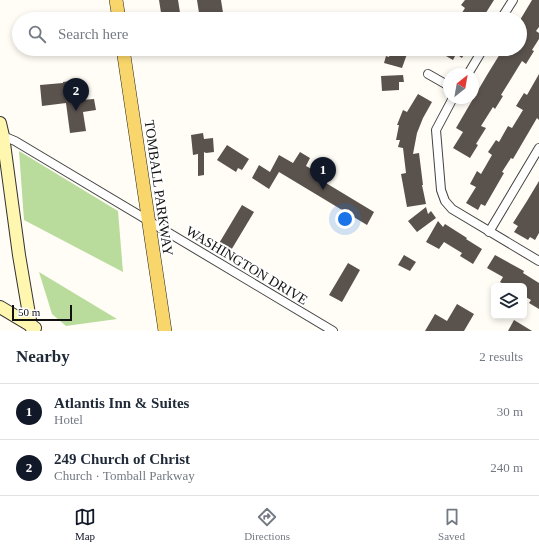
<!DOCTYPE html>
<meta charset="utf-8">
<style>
body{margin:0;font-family:"Times New Roman",serif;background:#f2f2f3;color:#1f2937}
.controls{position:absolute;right:12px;bottom:12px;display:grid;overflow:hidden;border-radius:6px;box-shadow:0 2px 6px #0003}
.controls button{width:36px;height:36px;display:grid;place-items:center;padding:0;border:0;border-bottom:1px solid #e0e1e3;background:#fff;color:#1f2937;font:20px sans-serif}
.compass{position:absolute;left:443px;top:68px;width:36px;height:36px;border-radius:50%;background:#fff;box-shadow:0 2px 6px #0003;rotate:31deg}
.scale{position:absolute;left:12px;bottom:10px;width:60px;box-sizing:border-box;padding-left:4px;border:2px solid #111;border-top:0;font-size:11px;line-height:14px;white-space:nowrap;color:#111;-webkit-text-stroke:3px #fff;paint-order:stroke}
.you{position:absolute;left:345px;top:219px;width:14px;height:14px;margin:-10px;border:3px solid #fff;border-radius:50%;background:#1a73e8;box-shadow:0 0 0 6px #1a73e833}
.badge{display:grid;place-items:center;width:26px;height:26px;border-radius:50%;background:#111827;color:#fff;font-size:13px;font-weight:700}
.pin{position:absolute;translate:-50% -33px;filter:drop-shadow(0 1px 2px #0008)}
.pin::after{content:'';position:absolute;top:21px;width:14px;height:12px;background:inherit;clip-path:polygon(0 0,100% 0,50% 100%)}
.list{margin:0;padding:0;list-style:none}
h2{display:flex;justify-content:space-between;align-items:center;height:52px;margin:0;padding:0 16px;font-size:17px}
h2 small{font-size:13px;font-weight:400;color:#747a83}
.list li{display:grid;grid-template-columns:26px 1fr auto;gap:12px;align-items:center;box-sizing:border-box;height:56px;padding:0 16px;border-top:1px solid #e0e1e3}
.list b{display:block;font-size:15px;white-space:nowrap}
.list p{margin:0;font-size:13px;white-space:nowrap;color:#747a83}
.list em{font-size:13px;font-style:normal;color:#747a83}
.icon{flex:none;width:22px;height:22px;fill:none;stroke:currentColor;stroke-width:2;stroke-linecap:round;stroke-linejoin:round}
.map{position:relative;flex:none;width:539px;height:331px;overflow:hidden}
.search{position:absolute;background:#fff;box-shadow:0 2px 6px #0003;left:12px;right:12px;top:12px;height:44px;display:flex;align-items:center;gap:10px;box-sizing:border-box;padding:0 14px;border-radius:22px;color:#747a83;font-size:15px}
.sheet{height:164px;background:#fff}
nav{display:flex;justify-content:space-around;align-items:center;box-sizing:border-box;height:56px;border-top:1px solid #e0e1e3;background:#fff;font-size:11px;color:#747a83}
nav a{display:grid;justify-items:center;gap:2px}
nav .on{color:#111827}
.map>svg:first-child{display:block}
.forest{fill:#b9dc9c}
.building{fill:#5a524d}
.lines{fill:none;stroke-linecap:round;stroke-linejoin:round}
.street-casing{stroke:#444;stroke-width:10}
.secondary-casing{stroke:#333;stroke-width:14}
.primary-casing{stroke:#222;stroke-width:14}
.street{stroke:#fff;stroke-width:8}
.secondary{stroke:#fff6b0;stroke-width:12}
.primary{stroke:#f9d66b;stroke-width:13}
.labels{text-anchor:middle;stroke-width:4;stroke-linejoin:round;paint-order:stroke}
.street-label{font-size:14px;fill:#111;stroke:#fff}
</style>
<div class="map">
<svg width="539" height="331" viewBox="0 0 539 331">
<rect width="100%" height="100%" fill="#fffdf5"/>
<g class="forest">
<path d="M 19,151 L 118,211 L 123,272 L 24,220 Z"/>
<path d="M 39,272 L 117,319 L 66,326 L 52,314 Z"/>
</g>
<g class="building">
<path d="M 159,0 L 178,0 L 181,19 L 162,19 Z"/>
<path d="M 197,0 L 221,0 L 224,19 L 203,19 L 202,14 L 199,13 Z"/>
<path d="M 465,0 L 494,0 L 482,19 L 458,19 L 465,8 L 461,5 Z"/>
<path d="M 532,0 L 539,0 L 539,27 L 536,31 L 539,33 L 539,39 L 532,50 L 534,51 L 526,64 L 522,61 L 501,95 L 503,96 L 495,109 L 493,107 L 481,126 L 486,128 L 476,144 L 478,145 L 470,158 L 453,148 L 463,132 L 456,128 L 487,75 L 503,49 L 520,49 L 520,20 Z"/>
<path d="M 391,49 L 407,54 L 402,68 L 384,63 L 386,56 L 389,57 Z"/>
<path d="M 447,49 L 467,49 L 462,58 L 456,54 L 453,60 L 446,56 L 449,50 Z"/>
<path d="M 539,74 L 539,120 L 537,118 L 513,159 L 511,158 L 502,172 L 504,173 L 485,206 L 481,204 L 478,210 L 466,203 L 476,187 L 470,184 L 477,171 L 481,174 L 492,155 L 488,152 L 496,140 L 499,142 L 508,126 L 512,128 L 523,110 L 516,106 L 524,93 L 527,95 Z"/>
<path d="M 403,75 L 404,82 L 399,82 L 399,90 L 382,91 L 381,76 Z"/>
<path d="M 78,80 L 81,100 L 94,99 L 96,110 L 83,112 L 86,131 L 70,133 L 66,103 L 42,106 L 40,85 L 63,83 L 63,82 Z"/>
<path d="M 418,94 L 432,102 L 423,118 L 417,133 L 413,154 L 419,153 L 423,185 L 422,185 L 426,204 L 407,207 L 401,174 L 406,173 L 403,148 L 398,147 L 400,140 L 396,140 L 399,125 L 397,125 L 403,110 L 407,112 Z"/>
<path d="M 203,133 L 204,139 L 213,138 L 214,152 L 206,153 L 204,152 L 204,175 L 198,176 L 198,154 L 193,155 L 191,135 Z"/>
<path d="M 227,145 L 249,159 L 242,170 L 238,168 L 236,172 L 217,160 Z"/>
<path d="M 300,152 L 310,158 L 306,166 L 319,173 L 316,177 L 374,212 L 367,225 L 279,172 L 269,189 L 252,178 L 259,165 L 270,172 L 279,155 L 293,163 Z"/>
<path d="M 539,181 L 539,233 L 535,240 L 530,237 L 528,240 L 514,232 L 518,226 L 513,223 L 527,201 Z"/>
<path d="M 242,205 L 254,212 L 230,252 L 218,245 Z"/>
<path d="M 426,207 L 428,214 L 431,211 L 436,218 L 417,232 L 408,221 Z"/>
<path d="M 438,221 L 443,227 L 445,224 L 467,238 L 466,239 L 482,249 L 473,264 L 460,256 L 462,253 L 444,242 L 439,249 L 426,242 Z"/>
<path d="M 404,255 L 416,262 L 410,271 L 398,265 Z"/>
<path d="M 495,255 L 524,271 L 523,273 L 539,283 L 539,309 L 529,303 L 531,300 L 524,296 L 524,286 L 507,286 L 500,282 L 503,277 L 487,268 Z"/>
<path d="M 348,263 L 360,270 L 342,302 L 329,295 Z"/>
<path d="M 457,304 L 474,314 L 464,331 L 425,331 L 435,314 L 447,321 Z"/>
<path d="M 514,320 L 532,331 L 508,331 Z"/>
</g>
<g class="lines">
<defs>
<g id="street">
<path d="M 501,19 L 513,0"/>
<path d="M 428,74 L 449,86"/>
<path d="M 468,74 L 483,49"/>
<path d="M 453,98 L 436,130 L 441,190 L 445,201 L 452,209 L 539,261"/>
<path d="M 3,136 L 15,141 L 333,331"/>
<path d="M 489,232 L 539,148"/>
</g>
<g id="secondary">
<path d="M 0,123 L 3,136 L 19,255 L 31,326 L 33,331"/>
<path d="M 0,307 L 35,328"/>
</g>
<g id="primary">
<path d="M 116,0 L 119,19"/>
<path d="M 123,49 L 165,331"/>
</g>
</defs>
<use href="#street" class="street-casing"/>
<use href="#secondary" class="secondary-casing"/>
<use href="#primary" class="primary-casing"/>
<use href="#street" class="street"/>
<use href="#secondary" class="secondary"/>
<use href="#primary" class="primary"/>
</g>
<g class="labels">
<g class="street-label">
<text transform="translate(159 188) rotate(82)" y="5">TOMBALL PARKWAY</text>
<text transform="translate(247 265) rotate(31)" y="5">WASHINGTON DRIVE</text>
</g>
</g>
</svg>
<div class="controls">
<button><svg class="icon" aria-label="layers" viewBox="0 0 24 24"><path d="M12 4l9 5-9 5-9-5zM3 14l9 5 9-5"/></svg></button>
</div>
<svg class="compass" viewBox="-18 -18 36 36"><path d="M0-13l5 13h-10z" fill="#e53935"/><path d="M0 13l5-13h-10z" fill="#747a83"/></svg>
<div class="scale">50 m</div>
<div class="you"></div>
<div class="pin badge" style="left:323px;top:190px">1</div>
<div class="pin badge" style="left:76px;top:111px">2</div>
<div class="search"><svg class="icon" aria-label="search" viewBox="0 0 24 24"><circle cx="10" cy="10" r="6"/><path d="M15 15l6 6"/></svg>Search here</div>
</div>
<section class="sheet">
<h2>Nearby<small>2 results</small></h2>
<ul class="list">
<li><span class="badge">1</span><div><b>Atlantis Inn &amp; Suites</b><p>Hotel</p></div><em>30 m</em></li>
<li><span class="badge">2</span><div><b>249 Church of Christ</b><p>Church · Tomball Parkway</p></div><em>240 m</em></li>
</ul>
</section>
<nav>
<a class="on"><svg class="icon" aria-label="map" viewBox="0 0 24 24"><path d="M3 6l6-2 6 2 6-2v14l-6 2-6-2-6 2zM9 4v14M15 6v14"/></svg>Map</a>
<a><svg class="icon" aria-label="directions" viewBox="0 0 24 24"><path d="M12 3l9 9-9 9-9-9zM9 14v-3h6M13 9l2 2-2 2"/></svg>Directions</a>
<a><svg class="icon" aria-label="saved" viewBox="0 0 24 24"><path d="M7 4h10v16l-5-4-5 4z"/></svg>Saved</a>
</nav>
